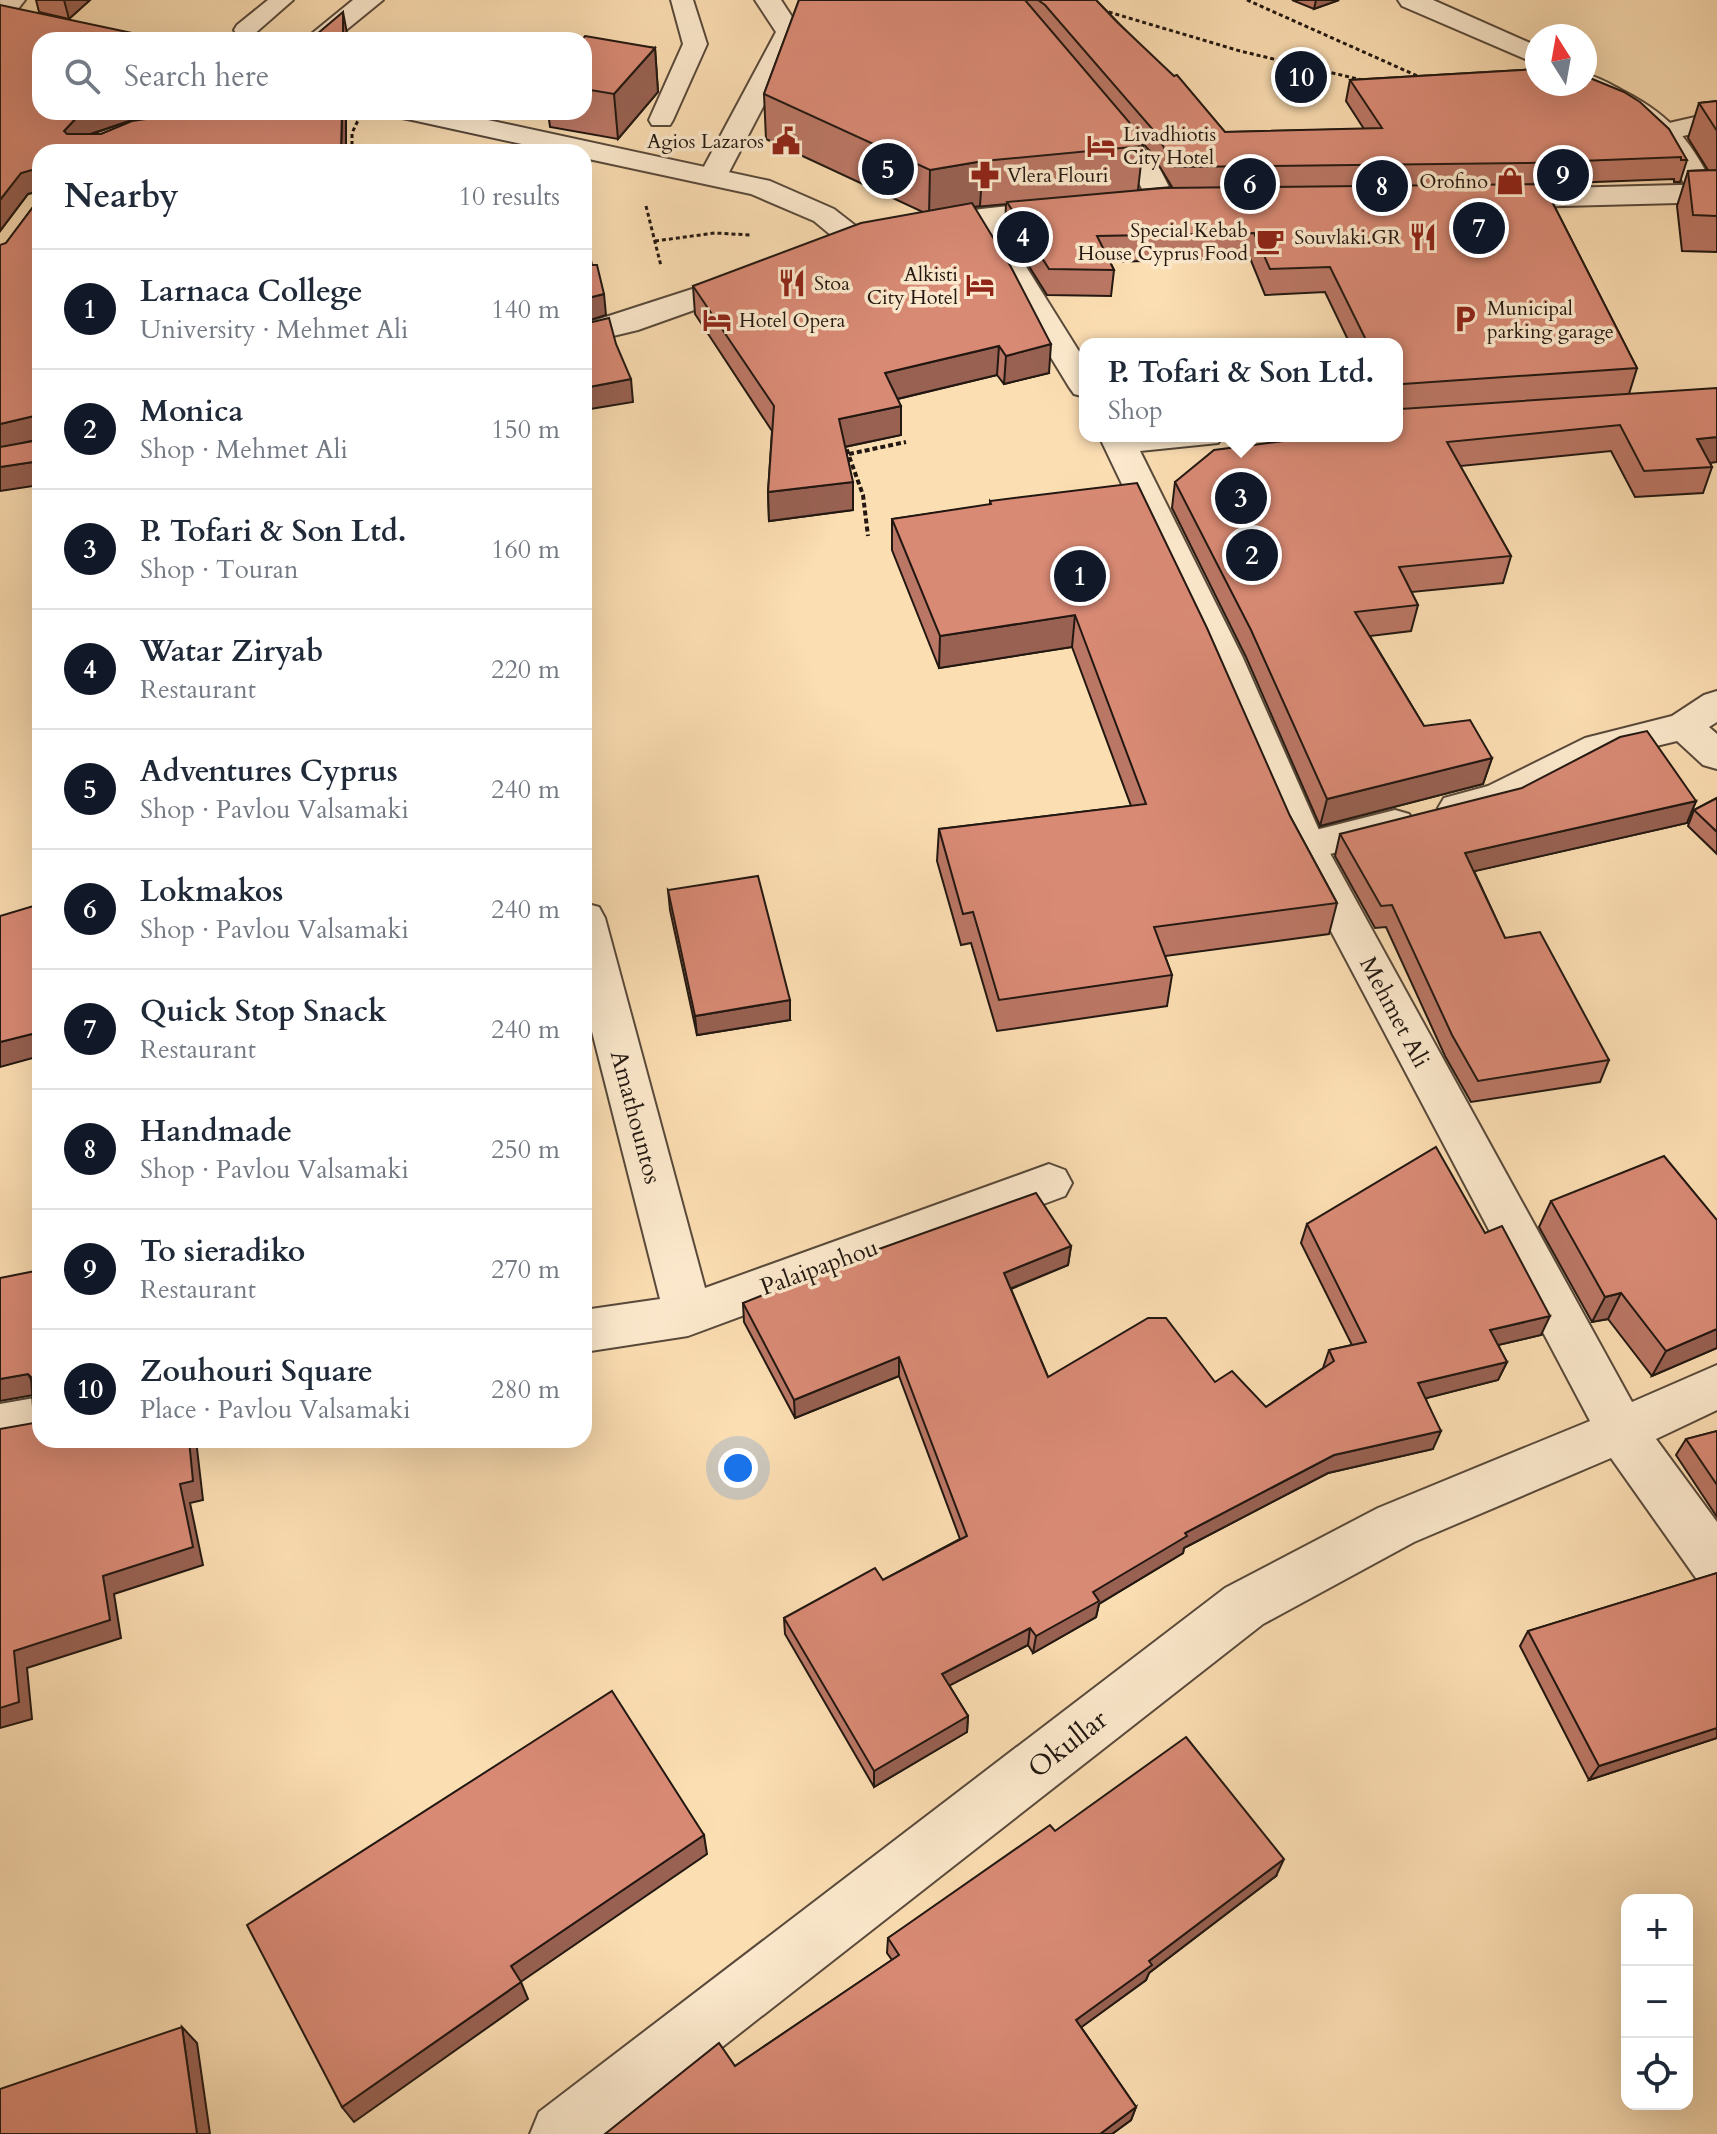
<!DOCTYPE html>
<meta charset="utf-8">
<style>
body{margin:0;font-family:Cardo,serif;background:#f2f2f3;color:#1f2937}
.controls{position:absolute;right:24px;bottom:24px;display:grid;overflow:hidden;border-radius:16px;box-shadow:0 8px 32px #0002}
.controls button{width:72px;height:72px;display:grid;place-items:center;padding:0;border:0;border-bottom:2px solid #e0e1e3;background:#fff;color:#1f2937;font:40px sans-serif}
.compass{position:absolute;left:1525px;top:24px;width:72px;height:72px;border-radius:50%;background:#fff;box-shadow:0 8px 32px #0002;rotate:349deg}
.you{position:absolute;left:738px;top:1468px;width:28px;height:28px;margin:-20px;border:6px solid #fff;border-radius:50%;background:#1a73e8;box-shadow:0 0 0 12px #1a73e833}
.badge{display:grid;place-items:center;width:52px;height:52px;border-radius:50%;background:#111827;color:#fff;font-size:26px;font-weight:700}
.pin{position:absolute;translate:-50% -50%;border:4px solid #fff;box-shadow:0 2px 8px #0006}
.popup{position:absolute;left:1079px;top:338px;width:324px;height:104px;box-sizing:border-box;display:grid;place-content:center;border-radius:16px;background:#fff;filter:drop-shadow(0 2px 6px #0005);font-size:26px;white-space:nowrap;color:#747a83}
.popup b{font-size:30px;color:#1f2937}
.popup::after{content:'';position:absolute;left:50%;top:100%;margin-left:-16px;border:16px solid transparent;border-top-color:#fff}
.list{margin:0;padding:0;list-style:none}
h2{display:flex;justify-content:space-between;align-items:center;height:104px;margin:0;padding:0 32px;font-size:34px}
h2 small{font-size:26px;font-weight:400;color:#747a83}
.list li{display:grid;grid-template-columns:52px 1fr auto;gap:24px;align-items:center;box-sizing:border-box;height:120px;padding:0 32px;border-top:2px solid #e0e1e3}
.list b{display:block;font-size:30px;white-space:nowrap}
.list p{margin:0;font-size:26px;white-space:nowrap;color:#747a83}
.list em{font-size:26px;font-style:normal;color:#747a83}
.icon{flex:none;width:44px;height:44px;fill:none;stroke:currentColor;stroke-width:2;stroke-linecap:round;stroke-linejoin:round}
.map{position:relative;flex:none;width:1717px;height:2134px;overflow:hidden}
.search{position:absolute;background:#fff;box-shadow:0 8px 32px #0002;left:32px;top:32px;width:560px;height:88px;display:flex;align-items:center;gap:20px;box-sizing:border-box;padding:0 28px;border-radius:24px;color:#747a83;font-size:30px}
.panel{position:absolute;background:#fff;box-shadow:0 8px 32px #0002;left:32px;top:144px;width:560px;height:1304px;border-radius:24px}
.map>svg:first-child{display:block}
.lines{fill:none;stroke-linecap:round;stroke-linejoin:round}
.service-casing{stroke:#58493a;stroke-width:4}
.pedestrian-casing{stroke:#58493a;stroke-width:4}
.minor-casing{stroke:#58493a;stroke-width:4}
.tertiary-casing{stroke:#58493a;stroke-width:4}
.path-far1{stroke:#221711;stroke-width:3;stroke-dasharray:4 3;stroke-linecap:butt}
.path{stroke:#221711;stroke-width:4;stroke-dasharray:5 3;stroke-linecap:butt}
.service{fill:#fdeace;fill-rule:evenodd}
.pedestrian{fill:#fdeace;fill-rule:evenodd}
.minor{fill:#fdeace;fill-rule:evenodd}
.tertiary{fill:#fdeace;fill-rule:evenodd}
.wall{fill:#bb7765;stroke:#221711;stroke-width:2;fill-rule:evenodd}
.shaded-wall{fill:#986152;stroke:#221711;stroke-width:2}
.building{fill:#d98a75;stroke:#221711;stroke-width:2}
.labels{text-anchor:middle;stroke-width:7;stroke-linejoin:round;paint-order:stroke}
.far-poi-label{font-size:20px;fill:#221711;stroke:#fdeace;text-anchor:start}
.street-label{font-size:24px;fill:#221711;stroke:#fdeace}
.near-street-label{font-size:28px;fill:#221711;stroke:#fdeace}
</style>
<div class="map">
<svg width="1717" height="2134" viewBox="0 0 1717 2134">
<rect width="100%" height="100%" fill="#fcdeb3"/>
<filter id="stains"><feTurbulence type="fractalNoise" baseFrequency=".0025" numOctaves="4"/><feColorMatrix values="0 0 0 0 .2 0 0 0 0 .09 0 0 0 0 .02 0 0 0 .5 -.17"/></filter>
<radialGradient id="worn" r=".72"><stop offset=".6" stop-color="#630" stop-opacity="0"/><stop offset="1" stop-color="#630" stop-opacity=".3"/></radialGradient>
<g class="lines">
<defs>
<g id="service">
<path d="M 268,0 L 293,0 L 253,35 L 237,35 L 234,30 L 237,25 Z"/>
<path d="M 671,0 L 693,0 L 707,44 L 673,120 L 670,125 L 652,125 L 649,120 L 683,44 Z"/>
</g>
<path id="pedestrian" d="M 1717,112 L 1717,128 L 1666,140 L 1656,138 L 1652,132 L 1656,126 Z"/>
<g id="minor">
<path d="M 353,0 L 383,0 L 334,40 L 304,40 Z"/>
<path d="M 755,0 L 781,0 L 802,32 L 727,176 L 723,182 L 713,185 L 703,182 L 699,176 L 776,32 Z"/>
<path d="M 1398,0 L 1433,0 L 1537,46 L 1537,64 L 1402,6 Z"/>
<path d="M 1585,74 C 1599,77 1612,85 1625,92 C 1675,118 1692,144 1717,192 L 1713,199 L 1703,202 L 1693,199 C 1682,183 1676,164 1665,149 C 1645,119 1606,104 1575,88 L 1573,84 L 1585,84 Z"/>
<path d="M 748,271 L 759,273 L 763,280 L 759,287 L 638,330 L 584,343 L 584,324 Z"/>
<path d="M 1717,691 L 1717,722 L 1709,727 L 1717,734 L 1717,769 L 1703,765 L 1677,741 L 1611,757 L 1514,807 C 1491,813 1467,824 1444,818 L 1438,808 L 1444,798 L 1488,786 L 1585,738 L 1672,716 L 1704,695 Z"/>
<path d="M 1395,810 L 1409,814 L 1415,824 L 1409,834 L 1306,860 L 1292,856 L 1286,846 L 1292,836 Z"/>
<path d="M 584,903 L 599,907 L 605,918 L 705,1288 L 1049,1164 L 1065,1170 L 1072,1183 L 1065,1196 L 688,1336 L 584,1352 L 584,1310 L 660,1299 L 584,1000 Z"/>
<path d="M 40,1397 L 40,1440 L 43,1440 L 0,1448 L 0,1404 Z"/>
</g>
<g id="tertiary">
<path d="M 0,0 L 25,0 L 10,19 L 1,21 Z"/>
<path d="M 1103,110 L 1113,112 L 1160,169 L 1176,201 L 1171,207 L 1161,210 L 1151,207 L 1136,177 L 1089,118 L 1093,112 Z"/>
<path d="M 398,112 L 451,112 L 770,181 L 834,209 L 861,230 L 981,209 L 1065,200 L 1075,203 L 1080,209 L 1075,215 L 1000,225 L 1085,361 L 1085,397 L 1074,394 L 1069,387 L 972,228 L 855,249 L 844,246 L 814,221 L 751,194 L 584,158 L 584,152 L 558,152 L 412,120 L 402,118 Z"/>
<path d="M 1717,184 L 1717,202 L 1489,208 L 1479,205 L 1474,199 L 1479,193 L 1489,190 Z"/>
<path d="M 1099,436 L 1223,436 L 1218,443 L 1140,451 L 1243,658 L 1326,846 L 1632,1402 L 1717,1365 L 1717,1410 L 1656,1439 L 1717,1522 L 1717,1588 L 1698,1581 L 1611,1458 L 1414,1542 L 1263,1624 L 611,2134 L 530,2134 L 539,2112 L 1225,1588 L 1378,1508 L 1590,1421 L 1286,846 L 1205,658 Z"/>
</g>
</defs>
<use href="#service" class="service-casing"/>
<use href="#pedestrian" class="pedestrian-casing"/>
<use href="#minor" class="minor-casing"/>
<use href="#tertiary" class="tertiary-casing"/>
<g class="path-far1">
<path d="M 1247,0 L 1422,78"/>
<path d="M 1102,10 L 1240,51 L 1362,80"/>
<path d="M 352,152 L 352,133 L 362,112"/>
<path d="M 646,206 L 661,266"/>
<path d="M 655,241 L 715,233 L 750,235"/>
</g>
<g class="path">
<path d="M 844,442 L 863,495 L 868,536"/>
<path d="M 849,454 L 906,442"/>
</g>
<use href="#service" class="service"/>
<use href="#pedestrian" class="pedestrian"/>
<use href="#minor" class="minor"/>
<use href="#tertiary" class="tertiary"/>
</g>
<g class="wall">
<path d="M 36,0 L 90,0 L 69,19 L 39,12 Z"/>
<path d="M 799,0 L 1096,0 L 1225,132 L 1364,129 L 1346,101 L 1350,80 L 1537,69 L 1687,160 L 1680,182 L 1674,182 L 1674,179 L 1543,184 L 1637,368 L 1629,394 L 1710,463 L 1712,467 L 1703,493 L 1635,497 L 1611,451 L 1460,466 L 1511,556 L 1503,583 L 1411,592 L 1418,605 L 1411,631 L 1370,636 L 1424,726 L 1492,758 L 1483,784 L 1320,826 L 1246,657 L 1172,508 L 1175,482 L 1288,440 L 1289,436 L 1397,436 L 1397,344 L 1350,344 L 1325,292 L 1265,295 L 1250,258 L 1110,262 L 1114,270 L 1111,296 L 1047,295 L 1005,228 L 1006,204 L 974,207 L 1049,373 L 1004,384 L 997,375 L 898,399 L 901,435 L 845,447 L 853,510 L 769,521 L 768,492 L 772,431 L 695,314 L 693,286 L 923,212 L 766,139 L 764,94 ZM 1138,137 L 1152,154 L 1172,187 L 1138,190 L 1143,146 Z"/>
<path d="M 1292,0 L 1339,0 L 1314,9 Z"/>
<path d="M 0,5 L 40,112 L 229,112 L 173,116 L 40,152 L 40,461 L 6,243 L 36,203 L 35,192 L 28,194 L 0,231 ZM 154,117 L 101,134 L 92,134 L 135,119 Z"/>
<path d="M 584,40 L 655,48 L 658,92 L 618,139 L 550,127 L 548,112 L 584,112 Z"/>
<path d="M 1717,101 L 1717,252 L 1682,251 L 1677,206 L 1688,171 L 1708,170 L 1688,138 L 1699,103 Z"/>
<path d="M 990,501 L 1290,816 L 1337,903 L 1329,934 L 1165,956 L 1172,975 L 1167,1006 L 997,1031 L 971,943 L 961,945 L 937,861 L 939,829 L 1131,806 L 1072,647 L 939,668 L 892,550 L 892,519 L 990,505 Z"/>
<path d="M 1717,798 L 1717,854 L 1688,826 L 1694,810 Z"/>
<path d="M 1696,801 L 1687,823 L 1474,871 L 1505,938 L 1609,1060 L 1600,1082 L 1471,1102 L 1445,1056 L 1386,927 L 1375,928 L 1335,856 L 1340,834 Z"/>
<path d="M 668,890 L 790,1020 L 697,1035 L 670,910 Z"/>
<path d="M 1551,1201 L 1717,1220 L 1717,1348 L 1652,1376 L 1608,1319 L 1592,1322 L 1539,1227 Z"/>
<path d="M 1307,1224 L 1541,1335 L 1498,1345 L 1507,1362 L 1498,1380 L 1426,1398 L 1433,1449 L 1328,1473 L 1184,1548 L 1183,1553 L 1099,1604 L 1096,1617 L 1033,1653 L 1028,1645 L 949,1685 L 968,1716 L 967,1732 L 874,1787 L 785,1634 L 784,1618 L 883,1580 L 960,1539 L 899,1376 L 795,1418 L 744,1322 L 743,1303 L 1071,1246 L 1068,1265 L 1011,1289 L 1048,1377 L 1215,1382 L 1266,1407 L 1323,1368 L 1329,1350 L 1352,1345 L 1301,1243 Z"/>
<path d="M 1717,1431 L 1717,1517 L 1676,1455 L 1686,1439 Z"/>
<path d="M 1717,1573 L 1717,1738 L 1589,1780 L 1520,1646 L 1528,1631 Z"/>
<path d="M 1055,1831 L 1276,1876 L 1149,1973 L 1146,1980 L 1081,2027 L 1136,2107 L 1131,2120 L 1112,2134 L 605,2134 L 735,2066 L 892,1960 L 887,1953 L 888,1938 Z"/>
</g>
<g class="shaded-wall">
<path d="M 64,0 L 90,0 L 69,19 Z"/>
<path d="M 1316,0 L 1339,0 L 1314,9 Z"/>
<path d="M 343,12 L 347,33 L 347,40 L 343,40 Z"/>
<path d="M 655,48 L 658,92 L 618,139 L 614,94 Z"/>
<path d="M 87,112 L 133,112 L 135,119 L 87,135 L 70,152 L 64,131 L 80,114 Z"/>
<path d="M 342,112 L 346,112 L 346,152 L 341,152 Z"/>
<path d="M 983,161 L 980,206 L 929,215 L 930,170 Z"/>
<path d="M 35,169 L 40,191 L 28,194 L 0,231 L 0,200 L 21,173 Z"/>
<path d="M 604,294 L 606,315 L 584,322 L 584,299 Z"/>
<path d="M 1051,344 L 1049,373 L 1004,384 L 1006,356 Z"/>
<path d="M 999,346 L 997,375 L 884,402 L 885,373 Z"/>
<path d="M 631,379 L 633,402 L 584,410 L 584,388 Z"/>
<path d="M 901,406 L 901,435 L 839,448 L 839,419 Z"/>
<path d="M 34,416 L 40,439 L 0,448 L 0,424 Z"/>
<path d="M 1717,437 L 1717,462 L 1687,466 L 1697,439 Z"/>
<path d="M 40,461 L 40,485 L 0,491 L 0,467 Z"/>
<path d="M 853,482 L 853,510 L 769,521 L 768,492 Z"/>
<path d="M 1075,615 L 1072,647 L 939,668 L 940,636 Z"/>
<path d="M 1492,758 L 1483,784 L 1320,826 L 1327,799 Z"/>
<path d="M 1696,801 L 1687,823 L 1458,875 L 1465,853 Z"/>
<path d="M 790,1000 L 790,1020 L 697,1035 L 695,1016 Z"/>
<path d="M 40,1032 L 40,1056 L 0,1067 L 0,1042 Z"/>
<path d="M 1071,1246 L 1068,1265 L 1002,1292 L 1004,1273 Z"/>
<path d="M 1621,1293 L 1608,1319 L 1592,1322 L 1605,1297 Z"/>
<path d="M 1550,1316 L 1541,1335 L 1481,1349 L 1490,1330 Z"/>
<path d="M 1717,1329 L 1717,1348 L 1652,1376 L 1666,1351 Z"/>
<path d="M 899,1357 L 899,1376 L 795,1418 L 794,1400 Z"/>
<path d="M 1507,1362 L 1498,1380 L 1411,1402 L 1418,1383 Z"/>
<path d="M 28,1374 L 39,1394 L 0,1401 L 0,1379 Z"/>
<path d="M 1441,1431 L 1433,1449 L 1328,1473 L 1184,1548 L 1183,1553 L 1099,1604 L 1096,1617 L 1033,1653 L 1036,1636 L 1093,1592 L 1185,1533 L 1334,1455 Z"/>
<path d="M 189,1440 L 196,1440 L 203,1500 L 190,1503 L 203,1565 L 114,1594 L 121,1638 L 27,1668 L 32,1719 L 0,1728 L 0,1708 L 14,1651 L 103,1576 L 180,1484 Z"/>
<path d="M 1030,1628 L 1028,1645 L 941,1690 L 942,1674 Z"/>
<path d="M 968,1716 L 967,1732 L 874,1787 L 874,1771 Z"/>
<path d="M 1717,1728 L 1717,1738 L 1589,1780 L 1599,1766 Z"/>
<path d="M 704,1835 L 707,1854 L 519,1983 L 511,1966 Z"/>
<path d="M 1284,1859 L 1276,1876 L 1149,1973 L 1146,1980 L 1072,2034 L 1076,2020 L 1149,1961 Z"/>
<path d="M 521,1982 L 528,1999 L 354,2122 L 342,2107 Z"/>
<path d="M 182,2027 L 197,2043 L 210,2134 L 197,2134 Z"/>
<path d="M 1136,2107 L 1131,2120 L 1112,2134 L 1100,2134 Z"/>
</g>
<g class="building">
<path d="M 799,0 L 1025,0 L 1129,122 L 1143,146 L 983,161 L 930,170 L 764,94 Z"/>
<path d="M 1038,0 L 1096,0 L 1117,22 L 1174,76 L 1177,75 L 1225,132 L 1382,128 L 1350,80 L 1537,69 L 1537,84 L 1585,84 L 1585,76 L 1624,92 L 1640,102 L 1669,129 L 1687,160 L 1681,160 L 1681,157 L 1529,163 L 1175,167 L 1155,132 L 1045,5 Z"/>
<path d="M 0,5 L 165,40 L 40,40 L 40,112 L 87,112 L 80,114 L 64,131 L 67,134 L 101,134 L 132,121 L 159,117 L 254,112 L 342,112 L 341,152 L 40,152 L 40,461 L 0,467 L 0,447 L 34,441 L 34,416 L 0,424 L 0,245 L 6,243 L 36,203 L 35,169 L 21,173 L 0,200 Z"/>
<path d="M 343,12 L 343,40 L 310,40 Z"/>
<path d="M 585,36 L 655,48 L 614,94 L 584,89 L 584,40 L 582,40 Z"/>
<path d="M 1717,101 L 1717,131 L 1699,103 Z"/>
<path d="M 1717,170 L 1717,216 L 1693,215 L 1688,171 Z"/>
<path d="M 1543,184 L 1637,368 L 1403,384 L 1400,387 L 1401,409 L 1717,388 L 1717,437 L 1697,439 L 1712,467 L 1644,471 L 1620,425 L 1447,442 L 1511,556 L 1399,567 L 1418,605 L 1355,612 L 1424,726 L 1470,720 L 1492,758 L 1327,799 L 1251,630 L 1175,482 L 1214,450 L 1300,439 L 1299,436 L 1397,436 L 1397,413 L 1402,413 L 1397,402 L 1397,344 L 1368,344 L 1330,267 L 1270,269 L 1254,233 L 1097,236 L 1114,270 L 1049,269 L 1007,202 L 1164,188 Z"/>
<path d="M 972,203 L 1011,267 L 1051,344 L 1006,356 L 999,346 L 885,373 L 901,406 L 839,419 L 853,482 L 768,492 L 774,406 L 693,286 L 861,223 Z"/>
<path d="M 584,227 L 592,265 L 597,265 L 604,294 L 584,299 Z"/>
<path d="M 609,318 L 616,344 L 631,379 L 584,388 L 584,324 Z"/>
<path d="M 1137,483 L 1207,628 L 1290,816 L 1337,903 L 1154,927 L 1172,975 L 999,1000 L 973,912 L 963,914 L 939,829 L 1146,804 L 1075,615 L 940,636 L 892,519 L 991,504 L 990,501 Z"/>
<path d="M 1647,731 L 1696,801 L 1465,853 L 1505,938 L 1540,932 L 1609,1060 L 1478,1081 L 1452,1035 L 1392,905 L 1381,906 L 1340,834 L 1522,788 L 1620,737 Z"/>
<path d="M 1717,798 L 1717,832 L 1694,810 Z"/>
<path d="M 758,876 L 790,1000 L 695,1016 L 668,890 Z"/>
<path d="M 40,904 L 40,1032 L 0,1042 L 0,916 Z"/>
<path d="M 1436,1147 L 1485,1233 L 1502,1226 L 1550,1316 L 1490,1330 L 1507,1362 L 1418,1383 L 1441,1431 L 1334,1455 L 1185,1533 L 1187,1536 L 1093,1592 L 1099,1601 L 1036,1636 L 1030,1628 L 942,1674 L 968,1716 L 874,1771 L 784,1618 L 875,1568 L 883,1580 L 967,1536 L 899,1357 L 794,1400 L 743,1303 L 865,1254 L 1036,1193 L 1071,1246 L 1004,1273 L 1048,1377 L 1148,1318 L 1166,1318 L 1215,1382 L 1232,1371 L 1266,1407 L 1334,1361 L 1329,1350 L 1366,1342 L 1307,1224 Z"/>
<path d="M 1664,1156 L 1717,1220 L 1717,1329 L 1666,1351 L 1621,1293 L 1605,1297 L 1551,1201 Z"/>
<path d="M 40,1270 L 40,1440 L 189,1440 L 193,1481 L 180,1484 L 193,1547 L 103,1576 L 110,1620 L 14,1651 L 19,1702 L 0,1708 L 0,1429 L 34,1423 L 31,1377 L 28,1374 L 0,1379 L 0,1278 Z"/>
<path d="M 1717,1431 L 1717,1485 L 1686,1439 Z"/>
<path d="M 1717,1573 L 1717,1728 L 1599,1766 L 1528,1631 Z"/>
<path d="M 612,1691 L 704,1835 L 511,1966 L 521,1982 L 342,2107 L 247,1925 Z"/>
<path d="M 1186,1737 L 1284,1859 L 1149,1961 L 1152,1965 L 1076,2020 L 1136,2107 L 1100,2134 L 605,2134 L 719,2043 L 735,2066 L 899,1955 L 888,1938 L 1050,1825 L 1055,1831 Z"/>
<path d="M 182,2027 L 197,2134 L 0,2134 L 0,2089 Z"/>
</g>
<defs>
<symbol id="civic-bare" viewBox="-9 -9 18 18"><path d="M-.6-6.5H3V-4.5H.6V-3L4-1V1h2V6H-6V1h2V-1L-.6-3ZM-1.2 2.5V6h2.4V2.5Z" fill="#8f2418" stroke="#fdeace" stroke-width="2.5" paint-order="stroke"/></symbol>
<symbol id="hotel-bare" viewBox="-9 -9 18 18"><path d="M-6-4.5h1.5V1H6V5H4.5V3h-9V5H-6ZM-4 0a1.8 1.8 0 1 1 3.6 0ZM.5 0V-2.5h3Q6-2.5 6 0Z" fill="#8f2418" stroke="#fdeace" stroke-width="2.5" paint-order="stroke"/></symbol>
<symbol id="pharmacy-bare" viewBox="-9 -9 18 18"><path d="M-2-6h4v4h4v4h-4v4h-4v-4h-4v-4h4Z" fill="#8f2418" stroke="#fdeace" stroke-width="2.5" paint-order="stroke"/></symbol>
<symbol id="shop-bare" viewBox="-9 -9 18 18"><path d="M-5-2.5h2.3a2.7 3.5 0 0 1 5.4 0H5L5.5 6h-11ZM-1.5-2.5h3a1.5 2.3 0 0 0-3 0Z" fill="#8f2418" stroke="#fdeace" stroke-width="2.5" paint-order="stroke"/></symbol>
<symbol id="restaurant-bare" viewBox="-9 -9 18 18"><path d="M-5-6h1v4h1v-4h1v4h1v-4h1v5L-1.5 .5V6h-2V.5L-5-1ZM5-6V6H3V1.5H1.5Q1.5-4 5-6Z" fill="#8f2418" stroke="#fdeace" stroke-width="2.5" paint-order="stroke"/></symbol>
<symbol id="cafe-bare" viewBox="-9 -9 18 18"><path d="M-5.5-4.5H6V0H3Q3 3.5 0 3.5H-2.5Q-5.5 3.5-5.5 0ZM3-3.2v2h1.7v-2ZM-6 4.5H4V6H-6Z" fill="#8f2418" stroke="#fdeace" stroke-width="2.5" paint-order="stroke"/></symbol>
<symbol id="parking-bare" viewBox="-9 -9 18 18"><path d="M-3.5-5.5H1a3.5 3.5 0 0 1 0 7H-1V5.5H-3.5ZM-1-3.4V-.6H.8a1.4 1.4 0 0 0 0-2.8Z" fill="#8f2418" stroke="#fdeace" stroke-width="2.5" paint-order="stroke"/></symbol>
</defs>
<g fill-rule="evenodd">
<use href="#civic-bare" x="766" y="121" width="40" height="40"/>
<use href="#hotel-bare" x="1081" y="126" width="40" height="40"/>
<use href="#pharmacy-bare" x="965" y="155" width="40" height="40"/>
<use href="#shop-bare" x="1490" y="161" width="40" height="40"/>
<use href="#restaurant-bare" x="1403" y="217" width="40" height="40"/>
<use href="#cafe-bare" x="1250" y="221" width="40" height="40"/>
<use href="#restaurant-bare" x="772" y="263" width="40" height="40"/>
<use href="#hotel-bare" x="960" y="265" width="40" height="40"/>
<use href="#parking-bare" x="1445" y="299" width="40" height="40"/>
<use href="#hotel-bare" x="697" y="300" width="40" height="40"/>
</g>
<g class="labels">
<g class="far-poi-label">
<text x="1123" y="141">Livadhiotis<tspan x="1123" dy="23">City Hotel</tspan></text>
<text x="764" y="148" text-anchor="end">Agios Lazaros</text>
<text x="1007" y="182">Vlera Flouri</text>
<text x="1488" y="188" text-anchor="end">Orofino</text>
<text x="1248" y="237" text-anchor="end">Special Kebab<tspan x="1248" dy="23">House Cyprus Food</tspan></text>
<text x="1401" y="244" text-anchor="end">Souvlaki.GR</text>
<text x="958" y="281" text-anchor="end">Alkisti<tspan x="958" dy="23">City Hotel</tspan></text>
<text x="814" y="290">Stoa</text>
<text x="1487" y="315">Municipal<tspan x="1487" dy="23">parking garage</tspan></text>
<text x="739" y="327">Hotel Opera</text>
</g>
<g class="street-label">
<text transform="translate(1395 1012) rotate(62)" y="8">Mehmet Ali</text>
<text transform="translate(636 1117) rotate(75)" y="8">Amathountos</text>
<text transform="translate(819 1267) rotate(-20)" y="8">Palaipaphou</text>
</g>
<g class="near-street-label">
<text transform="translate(1067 1743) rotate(-38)" y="10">Okullar</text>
</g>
</g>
<rect width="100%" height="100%" filter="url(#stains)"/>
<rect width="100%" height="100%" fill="url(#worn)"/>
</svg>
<div class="controls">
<button>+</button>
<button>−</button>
<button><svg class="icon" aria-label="locate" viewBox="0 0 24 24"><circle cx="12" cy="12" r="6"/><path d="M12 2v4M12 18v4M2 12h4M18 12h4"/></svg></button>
</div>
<svg class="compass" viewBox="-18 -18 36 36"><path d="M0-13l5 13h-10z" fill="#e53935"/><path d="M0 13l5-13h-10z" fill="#747a83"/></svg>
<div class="you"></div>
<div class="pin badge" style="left:1080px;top:576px">1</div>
<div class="pin badge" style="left:1252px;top:555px">2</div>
<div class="pin badge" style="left:1241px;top:498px">3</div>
<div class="popup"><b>P. Tofari &amp; Son Ltd.</b>Shop</div>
<div class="pin badge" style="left:1023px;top:237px">4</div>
<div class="pin badge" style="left:888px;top:169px">5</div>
<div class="pin badge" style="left:1250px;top:184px">6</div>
<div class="pin badge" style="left:1479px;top:228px">7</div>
<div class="pin badge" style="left:1382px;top:186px">8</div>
<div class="pin badge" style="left:1563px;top:175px">9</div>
<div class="pin badge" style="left:1301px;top:77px">10</div>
<div class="search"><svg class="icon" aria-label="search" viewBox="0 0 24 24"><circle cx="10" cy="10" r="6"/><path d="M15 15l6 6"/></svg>Search here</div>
<section class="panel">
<h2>Nearby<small>10 results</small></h2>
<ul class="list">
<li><span class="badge">1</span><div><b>Larnaca College</b><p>University · Mehmet Ali</p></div><em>140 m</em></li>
<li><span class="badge">2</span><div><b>Monica</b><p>Shop · Mehmet Ali</p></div><em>150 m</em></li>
<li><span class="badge">3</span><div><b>P. Tofari &amp; Son Ltd.</b><p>Shop · Touran</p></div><em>160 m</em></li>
<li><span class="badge">4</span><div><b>Watar Ziryab</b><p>Restaurant</p></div><em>220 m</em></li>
<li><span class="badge">5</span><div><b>Adventures Cyprus</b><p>Shop · Pavlou Valsamaki</p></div><em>240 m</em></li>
<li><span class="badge">6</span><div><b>Lokmakos</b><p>Shop · Pavlou Valsamaki</p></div><em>240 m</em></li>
<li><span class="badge">7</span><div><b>Quick Stop Snack</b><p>Restaurant</p></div><em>240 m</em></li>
<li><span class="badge">8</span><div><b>Handmade</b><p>Shop · Pavlou Valsamaki</p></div><em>250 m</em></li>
<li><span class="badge">9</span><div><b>To sieradiko</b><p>Restaurant</p></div><em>270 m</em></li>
<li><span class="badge">10</span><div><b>Zouhouri Square</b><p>Place · Pavlou Valsamaki</p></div><em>280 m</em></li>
</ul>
</section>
</div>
